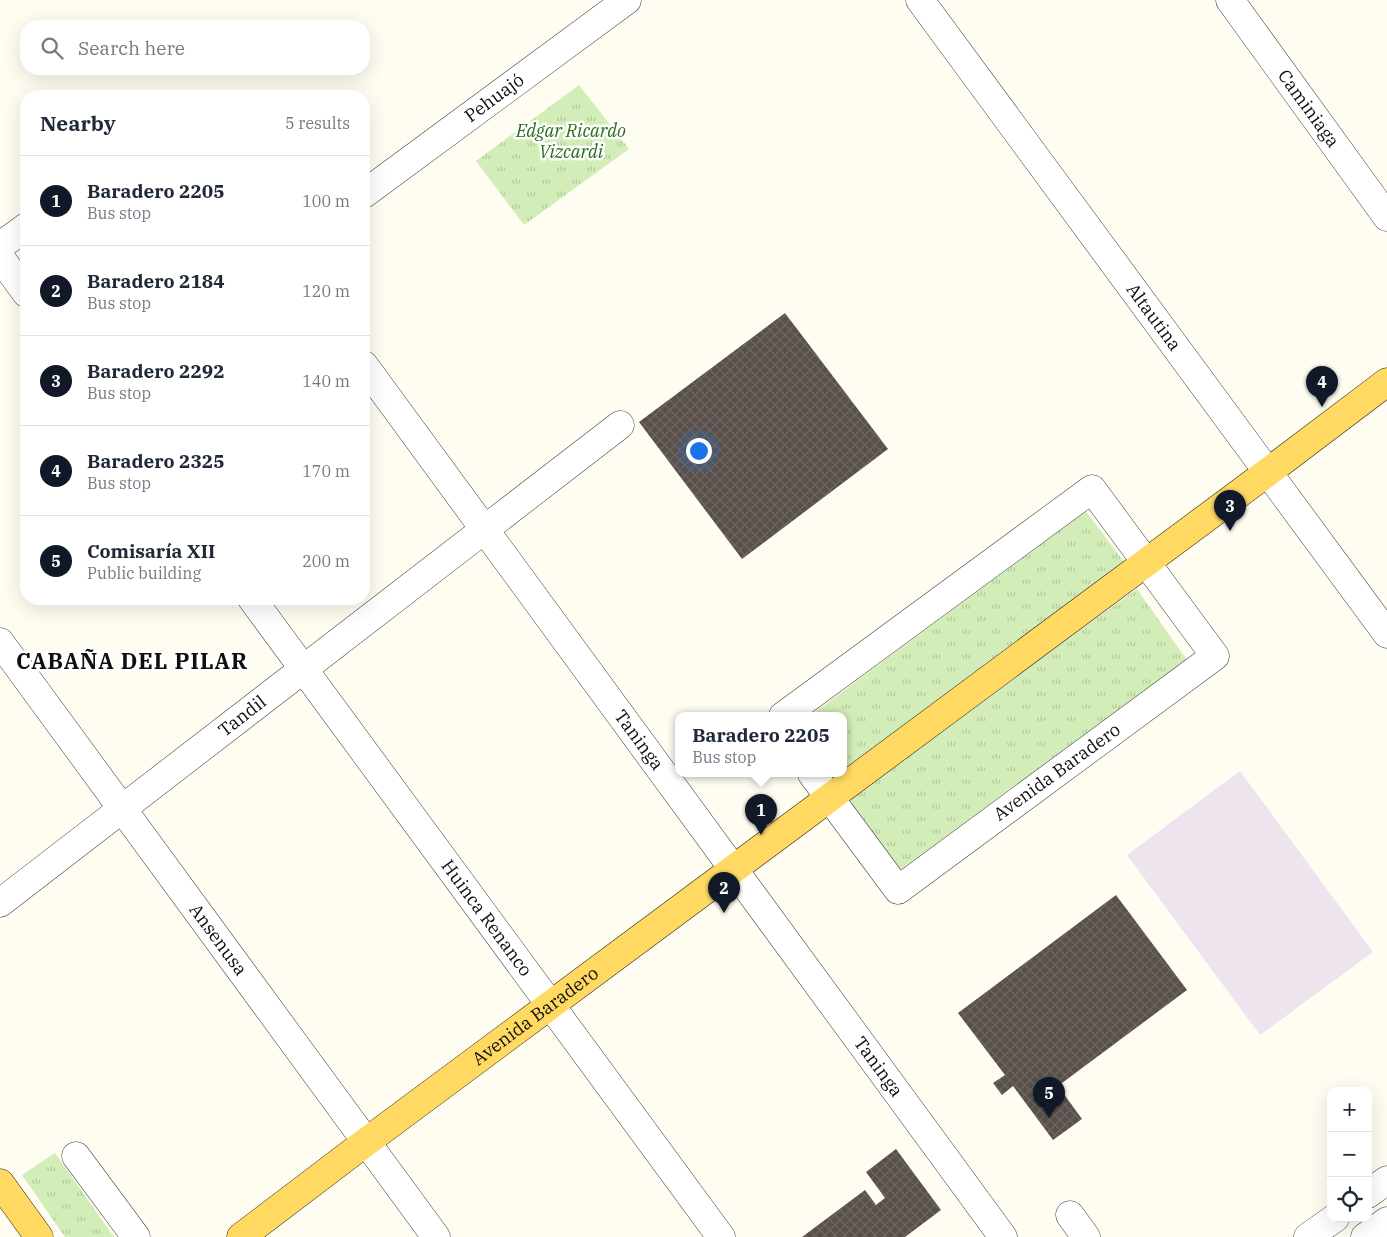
<!DOCTYPE html>
<meta charset="utf-8">
<style>
body{margin:0;font-family:"IBM Plex Serif",serif;background:#f6f6f7;color:#1f2937}
.controls{position:absolute;right:15px;bottom:15px;display:grid;overflow:hidden;border-radius:10px;box-shadow:0 5px 20px #0002}
.controls button{width:45px;height:45px;display:grid;place-items:center;padding:0;border:0;border-bottom:1px solid #e0e1e3;background:#fff;color:#1f2937;font:25px sans-serif}
.you{position:absolute;left:698px;top:450px;width:18px;height:18px;margin:-12px;border:4px solid #fff;border-radius:50%;background:#1a73e8;box-shadow:0 0 0 8px #1a73e833}
.badge{display:grid;place-items:center;width:32px;height:32px;border-radius:50%;background:#111827;color:#fff;font-size:16px;font-weight:700}
.pin{position:absolute;translate:-50% -41px;filter:drop-shadow(0 1px 2px #0008)}
.pin::after{content:'';position:absolute;top:26px;width:18px;height:15px;background:inherit;clip-path:polygon(0 0,100% 0,50% 100%)}
.popup{position:absolute;left:675px;top:712px;width:172px;height:65px;box-sizing:border-box;display:grid;place-content:center;border-radius:10px;background:#fff;filter:drop-shadow(0 1px 4px #0005);font-size:16px;white-space:nowrap;color:#747a83}
.popup b{font-size:19px;color:#1f2937}
.popup::after{content:'';position:absolute;left:50%;top:100%;margin-left:-10px;border:10px solid transparent;border-top-color:#fff}
.list{margin:0;padding:0;list-style:none}
h2{display:flex;justify-content:space-between;align-items:center;height:65px;margin:0;padding:0 20px;font-size:21px}
h2 small{font-size:16px;font-weight:400;color:#747a83}
.list li{display:grid;grid-template-columns:32px 1fr auto;gap:15px;align-items:center;box-sizing:border-box;height:90px;padding:0 20px;border-top:1px solid #e0e1e3}
.list b{display:block;font-size:19px;white-space:nowrap}
.list p{margin:0;font-size:16px;white-space:nowrap;color:#747a83}
.list em{font-size:16px;font-style:normal;color:#747a83}
.icon{flex:none;width:28px;height:28px;fill:none;stroke:currentColor;stroke-width:2;stroke-linecap:round;stroke-linejoin:round}
.map{position:relative;flex:none;width:1387px;height:1237px;overflow:hidden}
.search{position:absolute;background:#fff;box-shadow:0 5px 20px #0002;left:20px;top:20px;width:350px;height:55px;display:flex;align-items:center;gap:12px;box-sizing:border-box;padding:0 18px;border-radius:20px;color:#747a83;font-size:19px}
.panel{position:absolute;background:#fff;box-shadow:0 5px 20px #0002;left:20px;top:90px;width:350px;height:515px;border-radius:20px}
.map>svg:first-child{display:block}
.industrial{fill:#ede4ee}
.grass{fill:url(#grass-tufts)}
.building{fill:url(#building-cross-hatch)}
.lines{fill:none;stroke-linecap:round;stroke-linejoin:round}
.minor-casing{stroke:#424242;stroke-width:29}
.major-casing{stroke:#202020;stroke-width:29}
.minor{stroke:#fff;stroke-width:28}
.major{stroke:#ffd962;stroke-width:28}
.labels{text-anchor:middle;stroke-width:5;stroke-linejoin:round;paint-order:stroke}
.street-label{font-size:18px;fill:#0f0f0f;stroke:#fff}
.park-label{font-size:18px;font-style:italic;fill:#2b6c1b;stroke:#fff}
.district-label{font-size:22px;font-weight:bold;letter-spacing:1px;fill:#0f0f0f;stroke:#fff}
</style>
<div class="map">
<svg width="1387" height="1237" viewBox="0 0 1387 1237">
<defs>
<pattern id="grass-tufts" width="24" height="20" patternUnits="userSpaceOnUse" patternTransform="scale(1.25)"><rect width="24" height="20" fill="#d3edb8"/><path d="M3 7l-1-3M5 7V3M7 7l1-3M15 17l-1-3M17 17v-4M19 17l1-3" fill="none" stroke="#b4ca9d"/></pattern>
<pattern id="building-cross-hatch" width="8" height="8" patternUnits="userSpaceOnUse" patternTransform="scale(1.25)"><rect width="8" height="8" fill="#59504b"/><path d="M0 0l8 8M0 8l8-8" fill="none" stroke="#6c6561"/></pattern>
</defs>
<rect width="100%" height="100%" fill="#fffcf2"/>
<path class="industrial" d="M 1240,771 L 1373,952 L 1260,1035 L 1127,855 Z"/>
<g class="grass">
<path d="M 579,85 L 629,149 L 524,225 L 476,161 Z"/>
<path d="M 1085,510 L 1125,563 L 844,773 L 844,716 L 810,716 Z"/>
<path d="M 1137,589 L 1189,663 L 898,871 L 846,798 Z"/>
<path d="M 55,1153 L 114,1237 L 65,1237 L 22,1175 Z"/>
</g>
<g class="building">
<path d="M 785,313 L 888,449 L 742,559 L 639,422 Z"/>
<path d="M 1116,895 L 1187,990 L 1058,1086 L 1082,1119 L 1053,1140 L 1013,1086 L 1002,1095 L 993,1083 L 1005,1075 L 958,1013 Z"/>
<path d="M 896,1149 L 941,1210 L 905,1237 L 802,1237 L 865,1190 L 876,1205 L 885,1198 L 866,1172 Z"/>
</g>
<g class="lines">
<defs>
<g id="minor">
<path id="s1" d="M 920,0 L 1387,634"/>
<path id="s2" d="M 1230,0 L 1387,217"/>
<path id="s3" d="M 364,194 L 627,0"/>
<path d="M 0,246 L 26,227"/>
<path d="M 0,257 L 26,293"/>
<path id="s4" d="M 364,365 L 1003,1237"/>
<path id="s5" d="M 252,599 L 721,1237"/>
<path id="s6" d="M 0,642 L 436,1237"/>
<path d="M 783,716 L 1092,489 L 1215,656 L 898,890 L 812,774"/>
<path id="s7" d="M 0,903 L 620,425"/>
<path d="M 76,1156 L 136,1237"/>
<path d="M 1368,1194 L 1387,1180"/>
<path d="M 1070,1215 L 1086,1237"/>
<path d="M 1308,1237 L 1335,1218"/>
<path d="M 1365,1237 L 1387,1221"/>
</g>
<g id="major">
<path d="M 0,1183 L 39,1237"/>
<path id="s8" d="M 241,1237 L 366,1142 L 1268,472 L 1387,382"/>
</g>
</defs>
<use href="#minor" class="minor-casing"/>
<use href="#major" class="major-casing"/>
<use href="#minor" class="minor"/>
<use href="#major" class="major"/>
</g>
<g class="labels">
<g class="street-label">
<text dy="6" stroke="none"><textPath href="#s3" startOffset="162">Pehuajó</textPath></text>
<text dy="6" stroke="none"><textPath href="#s2" startOffset="134">Caminiaga</textPath></text>
<text dy="6" stroke="none"><textPath href="#s1" startOffset="394">Altautina</textPath></text>
<text dy="6" stroke="none"><textPath href="#s7" startOffset="306">Tandil</textPath></text>
<text dy="6" stroke="none"><textPath href="#s4" startOffset="465">Taninga</textPath></text>
<text transform="translate(1057 772) rotate(-36)" y="6">Avenida Baradero</text>
<text dy="6" stroke="none"><textPath href="#s5" startOffset="396">Huinca Renanco</textPath></text>
<text dy="6" stroke="none"><textPath href="#s6" startOffset="369">Ansenusa</textPath></text>
<text dy="6" stroke="none"><textPath href="#s8" startOffset="368">Avenida Baradero</textPath></text>
<text dy="6" stroke="none"><textPath href="#s4" startOffset="870">Taninga</textPath></text>
</g>
<g class="park-label">
<text x="571" y="137">Edgar Ricardo<tspan x="571" dy="21">Vizcardi</tspan></text>
</g>
<g class="district-label">
<text x="132" y="669">CABAÑA DEL PILAR</text>
</g>
</g>
</svg>
<div class="controls">
<button>+</button>
<button>−</button>
<button><svg class="icon" aria-label="locate" viewBox="0 0 24 24"><circle cx="12" cy="12" r="6"/><path d="M12 2v4M12 18v4M2 12h4M18 12h4"/></svg></button>
</div>
<div class="you"></div>
<div class="pin badge" style="left:761px;top:835px">1</div>
<div class="popup"><b>Baradero 2205</b>Bus stop</div>
<div class="pin badge" style="left:724px;top:913px">2</div>
<div class="pin badge" style="left:1230px;top:531px">3</div>
<div class="pin badge" style="left:1322px;top:407px">4</div>
<div class="pin badge" style="left:1049px;top:1118px">5</div>
<div class="search"><svg class="icon" aria-label="search" viewBox="0 0 24 24"><circle cx="10" cy="10" r="6"/><path d="M15 15l6 6"/></svg>Search here</div>
<section class="panel">
<h2>Nearby<small>5 results</small></h2>
<ul class="list">
<li><span class="badge">1</span><div><b>Baradero 2205</b><p>Bus stop</p></div><em>100 m</em></li>
<li><span class="badge">2</span><div><b>Baradero 2184</b><p>Bus stop</p></div><em>120 m</em></li>
<li><span class="badge">3</span><div><b>Baradero 2292</b><p>Bus stop</p></div><em>140 m</em></li>
<li><span class="badge">4</span><div><b>Baradero 2325</b><p>Bus stop</p></div><em>170 m</em></li>
<li><span class="badge">5</span><div><b>Comisaría XII</b><p>Public building</p></div><em>200 m</em></li>
</ul>
</section>
</div>
